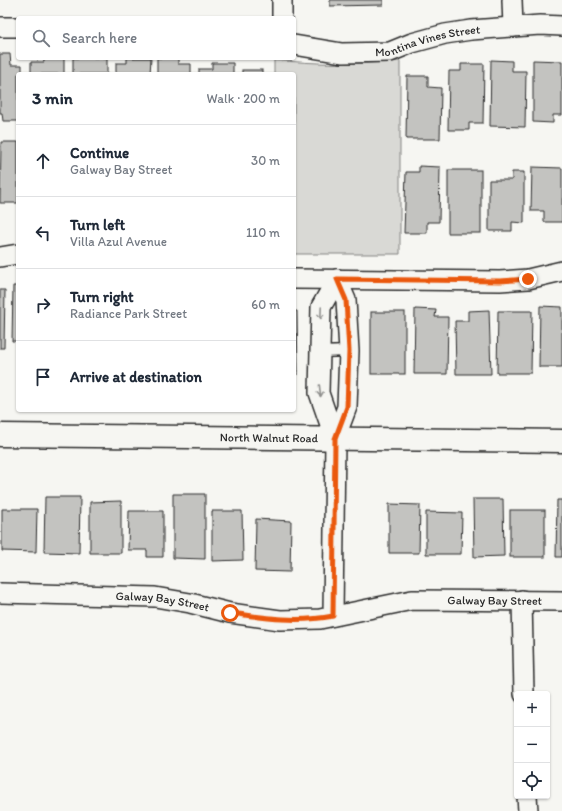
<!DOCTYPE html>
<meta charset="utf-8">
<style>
body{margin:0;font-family:Itim,sans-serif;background:#f2f2f3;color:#1f2937}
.controls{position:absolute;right:12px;bottom:12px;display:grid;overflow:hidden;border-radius:4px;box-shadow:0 1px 3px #0004}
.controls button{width:36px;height:36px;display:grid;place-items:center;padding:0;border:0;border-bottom:1px solid #e0e1e3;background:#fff;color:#1f2937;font:20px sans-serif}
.stop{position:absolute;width:12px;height:12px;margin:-9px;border:3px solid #ea580c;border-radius:50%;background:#fff}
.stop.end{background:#ea580c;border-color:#fff;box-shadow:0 1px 4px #0008}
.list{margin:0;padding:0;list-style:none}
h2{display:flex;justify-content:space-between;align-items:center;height:52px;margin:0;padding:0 16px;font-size:17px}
h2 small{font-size:13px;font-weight:400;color:#747a83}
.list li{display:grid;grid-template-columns:26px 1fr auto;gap:12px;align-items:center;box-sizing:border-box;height:72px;padding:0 16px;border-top:1px solid #e0e1e3}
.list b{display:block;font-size:15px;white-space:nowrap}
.list p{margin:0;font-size:13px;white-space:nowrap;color:#747a83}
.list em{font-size:13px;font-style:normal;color:#747a83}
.icon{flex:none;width:22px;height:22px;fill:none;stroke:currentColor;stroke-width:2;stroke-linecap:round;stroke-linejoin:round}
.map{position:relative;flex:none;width:562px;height:811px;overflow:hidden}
.search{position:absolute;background:#fff;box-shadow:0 1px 3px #0004;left:16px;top:16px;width:280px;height:44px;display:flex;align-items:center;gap:10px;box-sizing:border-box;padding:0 14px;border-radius:4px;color:#747a83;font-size:15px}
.panel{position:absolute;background:#fff;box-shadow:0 1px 3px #0004;left:16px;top:72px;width:280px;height:340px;border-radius:4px}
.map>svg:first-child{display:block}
.green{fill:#d9d9d5;stroke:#828280}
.building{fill:#c3c3c0;stroke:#2b2b2b}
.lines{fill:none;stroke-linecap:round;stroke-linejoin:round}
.service-casing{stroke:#2b2b2b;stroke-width:13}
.minor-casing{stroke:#2b2b2b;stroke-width:22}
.tertiary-casing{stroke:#2b2b2b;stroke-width:25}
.service{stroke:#f6f6f2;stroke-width:10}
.minor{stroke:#f6f6f2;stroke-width:19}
.tertiary{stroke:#f6f6f2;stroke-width:22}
.oneway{stroke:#90908e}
.route{stroke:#ea580c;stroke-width:5}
.labels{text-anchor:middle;stroke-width:3;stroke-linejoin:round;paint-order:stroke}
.street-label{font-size:12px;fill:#2b2b2b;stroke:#f6f6f2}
</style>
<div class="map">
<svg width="562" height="811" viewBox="0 0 562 811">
<rect width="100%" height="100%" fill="#f6f6f2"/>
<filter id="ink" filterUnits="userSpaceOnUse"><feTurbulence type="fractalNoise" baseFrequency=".025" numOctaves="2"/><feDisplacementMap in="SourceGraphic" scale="8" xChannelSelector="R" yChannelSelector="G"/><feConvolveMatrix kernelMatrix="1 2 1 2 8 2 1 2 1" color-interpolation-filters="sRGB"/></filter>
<g filter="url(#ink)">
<path class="green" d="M 274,60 C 316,64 357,65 400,61 L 400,254 L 294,254 L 294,74 L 274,74 Z"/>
<g class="building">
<path d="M 330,0 L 383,0 L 383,5 L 330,6 Z"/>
<path d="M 0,54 L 10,54 L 11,65 L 22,65 L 22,74 L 18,74 L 18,121 L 3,121 L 2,113 L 0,113 Z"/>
<path d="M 44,58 L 64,58 L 64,74 L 31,74 L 31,62 L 44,62 Z"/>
<rect x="73" y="58" width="34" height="16"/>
<path d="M 127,58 L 151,58 L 150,74 L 116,74 L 116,63 L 127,63 Z"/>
<path d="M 157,58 L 178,58 L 178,64 L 191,64 L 191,74 L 157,74 Z"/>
<path d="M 491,60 L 512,61 L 512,71 L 526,71 L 525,127 L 490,126 Z"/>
<path d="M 533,60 L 562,61 L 562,115 L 553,115 L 553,123 L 533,122 Z"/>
<path d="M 212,63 L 233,63 L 233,74 L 199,74 L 199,69 L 212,69 Z"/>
<path d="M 461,64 L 484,64 L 483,123 L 469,123 L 469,130 L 448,130 L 449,71 L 461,71 Z"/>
<rect x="242" y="70" width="20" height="4"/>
<path d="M 407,76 L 428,76 L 428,87 L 441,88 L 440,139 L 406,139 Z"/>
<path d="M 1,142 L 18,142 L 18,203 L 0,203 Z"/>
<path d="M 419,166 L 440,167 L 439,222 L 427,222 L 427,233 L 404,233 L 406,172 L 419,172 Z"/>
<path d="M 532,167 L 562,168 L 562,222 L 544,222 L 544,211 L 531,211 Z"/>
<rect x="448" y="170" width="33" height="63"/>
<path d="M 512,172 L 524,172 L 524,223 L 512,222 L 512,231 L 489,231 L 489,180 L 512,180 Z"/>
<path d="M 13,286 L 18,286 L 18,341 L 12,341 Z"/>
<path d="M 0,290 L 5,290 L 4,348 L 0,348 Z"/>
<path d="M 540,306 L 562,307 L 562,367 L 539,367 Z"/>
<path d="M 415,309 L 436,310 L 435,317 L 448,317 L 447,374 L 414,374 Z"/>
<path d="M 489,310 L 491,374 L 456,374 L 455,321 L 468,321 L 468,311 Z"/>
<path d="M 294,311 L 297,311 L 298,374 L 294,374 Z"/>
<path d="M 498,311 L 532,311 L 531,373 L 497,373 Z"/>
<rect x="371" y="312" width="34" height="62"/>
<path d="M 173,494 L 205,494 L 205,559 L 173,558 Z"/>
<path d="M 45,497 L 80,497 L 79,553 L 44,552 Z"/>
<path d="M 473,499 L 503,499 L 504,556 L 474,557 Z"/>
<path d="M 557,500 L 562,500 L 562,557 L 556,557 Z"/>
<path d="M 121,501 L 121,553 L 90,553 L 90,502 Z"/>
<path d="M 389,504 L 420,505 L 419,553 L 389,553 Z"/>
<path d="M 2,509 L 37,509 L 36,552 L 2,551 Z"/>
<rect x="510" y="510" width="35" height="47"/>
<path d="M 129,511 L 163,511 L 163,557 L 147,557 L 147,550 L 128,550 Z"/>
<path d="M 212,511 L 242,511 L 243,560 L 212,561 Z"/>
<path d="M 426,512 L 462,513 L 461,554 L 426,554 Z"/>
<path d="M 256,519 L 291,521 L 290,572 L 255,571 Z"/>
</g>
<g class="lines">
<defs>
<path id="service" d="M 320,352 L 349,351"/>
<g id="minor">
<path d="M 282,0 L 282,18"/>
<path d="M 512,0 L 513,27"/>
<path d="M 0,27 L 18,27"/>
<path id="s1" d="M 294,45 L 342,53 L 390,52 L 412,43 L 445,34 L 471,30 L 540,25 L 562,26"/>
<path d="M 0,257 L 18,254"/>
<path d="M 294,279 L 500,281 L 528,279 L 562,271"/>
<path d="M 335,439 L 319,393 L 321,307 L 337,279"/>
<path id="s2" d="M 0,593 L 155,597 L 190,603 L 230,613 L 280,620 L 320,619 L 412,600 L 562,601"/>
<path d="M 522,600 L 524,694"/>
<path d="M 333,616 L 335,439 L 347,407 L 349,351 L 346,300 L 337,279"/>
<path d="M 527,796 L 528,811"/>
</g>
<g id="tertiary">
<path id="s3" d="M 0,435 L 562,441"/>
</g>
</defs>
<use href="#service" class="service-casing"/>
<use href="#minor" class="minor-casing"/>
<use href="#tertiary" class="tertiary-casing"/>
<use href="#service" class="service"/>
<use href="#minor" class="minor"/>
<use href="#tertiary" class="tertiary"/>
</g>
<defs><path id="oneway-shaft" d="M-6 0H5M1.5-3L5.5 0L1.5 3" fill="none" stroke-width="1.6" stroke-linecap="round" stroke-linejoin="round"/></defs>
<g class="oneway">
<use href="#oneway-shaft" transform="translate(321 313) rotate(92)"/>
<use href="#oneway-shaft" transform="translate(320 391) rotate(84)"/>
</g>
</g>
<g class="lines" filter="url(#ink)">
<path class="route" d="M 230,613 C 265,618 298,623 333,616 L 335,439 L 347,407 L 349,351 L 346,300 L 337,279 L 500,281 L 528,279"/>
</g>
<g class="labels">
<g class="street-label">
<text dy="4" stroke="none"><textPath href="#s1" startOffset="136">Montina Vines Street</textPath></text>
<text dy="4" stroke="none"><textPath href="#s3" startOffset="269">North Walnut Road</textPath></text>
<text dy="4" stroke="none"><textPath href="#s2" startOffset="499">Galway Bay Street</textPath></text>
<text dy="4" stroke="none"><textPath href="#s2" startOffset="163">Galway Bay Street</textPath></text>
</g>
</g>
</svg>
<div class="controls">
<button>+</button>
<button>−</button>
<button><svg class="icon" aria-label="locate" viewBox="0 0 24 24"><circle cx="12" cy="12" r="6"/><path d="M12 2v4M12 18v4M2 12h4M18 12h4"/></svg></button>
</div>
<div class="stop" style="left:230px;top:613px"></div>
<div class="stop end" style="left:528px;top:279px"></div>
<div class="search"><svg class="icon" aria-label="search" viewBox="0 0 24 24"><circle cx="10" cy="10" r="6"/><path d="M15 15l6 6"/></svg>Search here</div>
<section class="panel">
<h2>3 min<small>Walk · 200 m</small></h2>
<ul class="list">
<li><svg class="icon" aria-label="ahead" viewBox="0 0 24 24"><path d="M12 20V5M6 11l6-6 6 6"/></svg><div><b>Continue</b><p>Galway Bay Street</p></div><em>30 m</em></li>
<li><svg class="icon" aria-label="left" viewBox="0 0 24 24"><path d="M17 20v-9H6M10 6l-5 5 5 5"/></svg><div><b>Turn left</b><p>Villa Azul Avenue</p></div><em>110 m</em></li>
<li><svg class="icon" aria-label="right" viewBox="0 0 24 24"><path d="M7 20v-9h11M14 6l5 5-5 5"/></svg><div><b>Turn right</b><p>Radiance Park Street</p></div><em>60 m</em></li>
<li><svg class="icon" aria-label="arrive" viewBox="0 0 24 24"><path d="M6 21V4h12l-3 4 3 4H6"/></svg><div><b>Arrive at destination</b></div></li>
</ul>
</section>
</div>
